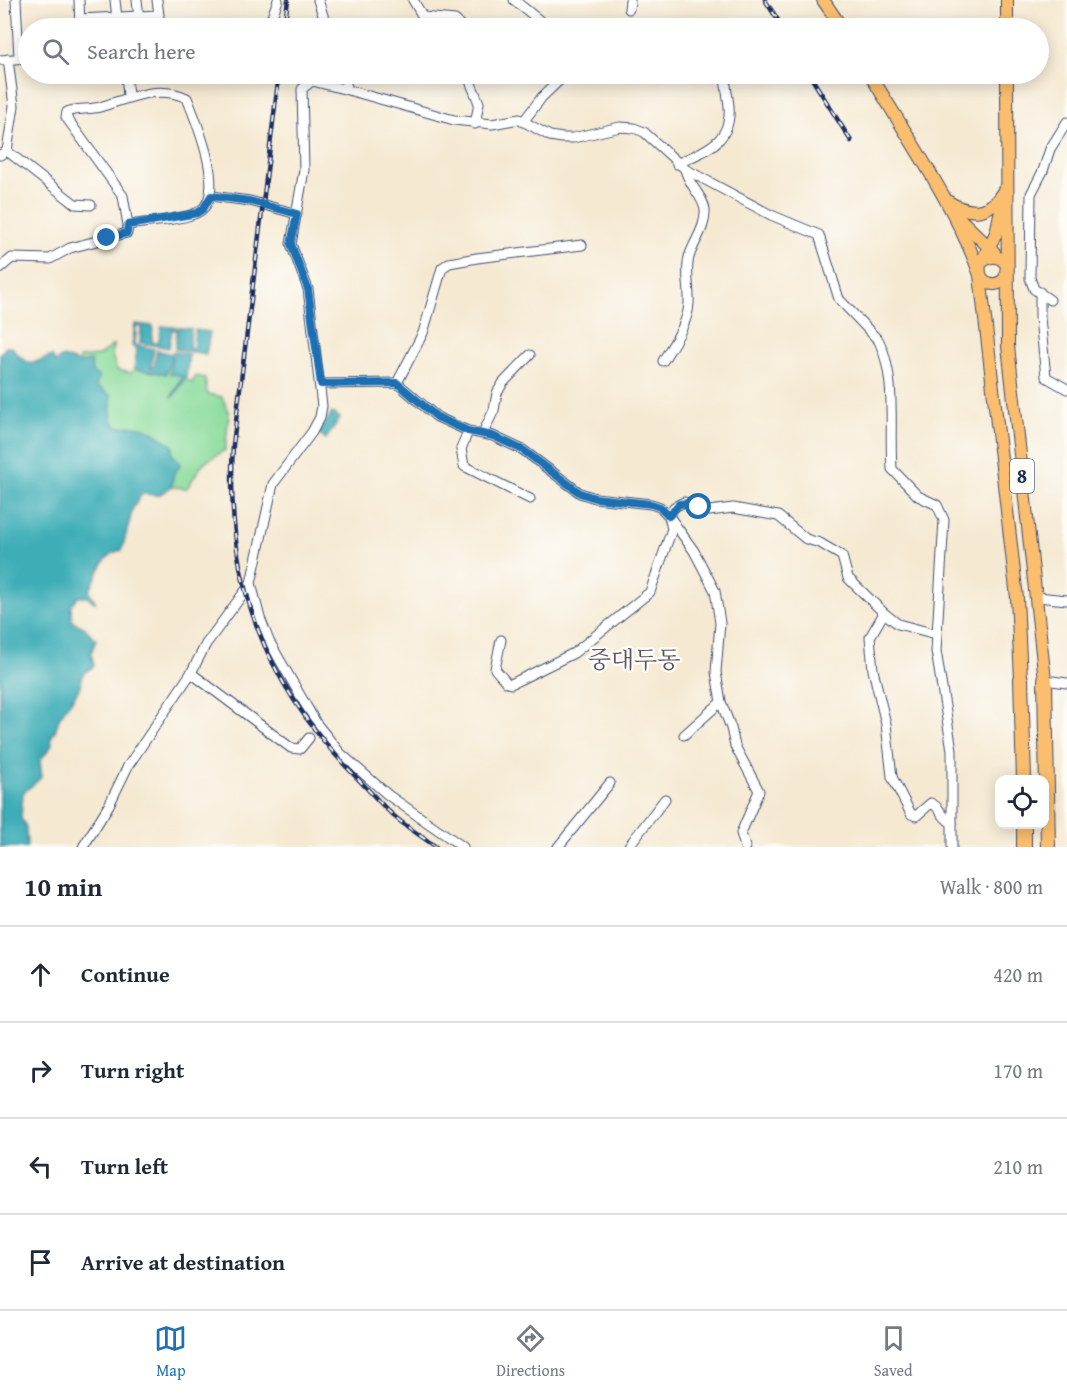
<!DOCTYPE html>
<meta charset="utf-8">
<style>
body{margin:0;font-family:"Gentium Book Plus","Noto Serif KR",serif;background:#f6f6f7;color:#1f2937}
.controls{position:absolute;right:18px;bottom:18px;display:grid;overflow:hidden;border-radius:12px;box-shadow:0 3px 15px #0003}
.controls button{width:54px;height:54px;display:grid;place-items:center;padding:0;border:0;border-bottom:2px solid #e0e1e3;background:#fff;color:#1f2937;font:30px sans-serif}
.stop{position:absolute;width:18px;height:18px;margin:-14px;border:4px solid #1f6fb2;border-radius:50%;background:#fff}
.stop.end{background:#1f6fb2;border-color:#fff;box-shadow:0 2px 6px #0008}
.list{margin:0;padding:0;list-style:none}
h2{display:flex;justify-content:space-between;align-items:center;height:78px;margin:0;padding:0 24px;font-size:26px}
h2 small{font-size:20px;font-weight:400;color:#747a83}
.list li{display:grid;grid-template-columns:39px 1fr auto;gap:18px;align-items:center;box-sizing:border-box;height:96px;padding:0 24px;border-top:2px solid #e0e1e3}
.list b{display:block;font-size:22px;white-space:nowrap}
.list em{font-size:20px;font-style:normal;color:#747a83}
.icon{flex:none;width:33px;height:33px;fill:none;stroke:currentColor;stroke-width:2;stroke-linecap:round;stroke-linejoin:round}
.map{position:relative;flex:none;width:1067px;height:847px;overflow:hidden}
.search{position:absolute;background:#fff;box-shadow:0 3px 15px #0003;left:18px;right:18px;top:18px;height:66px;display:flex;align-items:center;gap:15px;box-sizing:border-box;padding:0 21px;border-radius:33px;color:#747a83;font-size:22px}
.sheet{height:462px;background:#fff}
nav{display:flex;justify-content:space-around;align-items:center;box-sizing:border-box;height:84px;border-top:2px solid #e0e1e3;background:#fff;font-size:16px;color:#747a83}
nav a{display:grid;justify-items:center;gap:3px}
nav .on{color:#1f6fb2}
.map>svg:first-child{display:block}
.green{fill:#89db9b;stroke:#52857c;stroke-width:1.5}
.water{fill:#3dadb7;stroke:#2c6e8a;stroke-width:1.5}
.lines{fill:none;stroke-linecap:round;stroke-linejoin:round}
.minor-casing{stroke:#3c4b6f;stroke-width:11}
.major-casing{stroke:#3c4b6f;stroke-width:14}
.highway-casing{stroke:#3c4b6f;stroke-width:16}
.minor{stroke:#fff;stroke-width:9}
.major{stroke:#fabe6e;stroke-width:12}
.highway{stroke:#fabe6e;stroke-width:14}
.rail-casing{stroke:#1b2f5e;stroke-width:4.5}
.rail{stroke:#fdfcf7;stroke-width:2;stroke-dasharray:7;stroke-linecap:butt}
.route{stroke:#1f6fb2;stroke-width:8}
.labels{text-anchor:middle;stroke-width:5;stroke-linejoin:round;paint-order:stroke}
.shield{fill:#fdfcf7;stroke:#5f6c8c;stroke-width:1.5}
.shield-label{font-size:20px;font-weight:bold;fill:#1b2f5e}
.quarter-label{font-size:24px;fill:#5a5466;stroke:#fdfcf7}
</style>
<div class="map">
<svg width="1067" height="847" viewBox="0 0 1067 847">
<rect width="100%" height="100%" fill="#fdfcf7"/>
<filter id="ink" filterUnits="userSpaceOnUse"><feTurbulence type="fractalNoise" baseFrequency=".0167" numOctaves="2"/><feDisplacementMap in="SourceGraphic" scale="12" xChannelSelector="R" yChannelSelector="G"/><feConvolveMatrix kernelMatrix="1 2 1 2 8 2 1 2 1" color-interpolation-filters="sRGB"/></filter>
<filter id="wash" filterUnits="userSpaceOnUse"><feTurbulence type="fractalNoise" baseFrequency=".008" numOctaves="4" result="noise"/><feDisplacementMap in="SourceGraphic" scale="24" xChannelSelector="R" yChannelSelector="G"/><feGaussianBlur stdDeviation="1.35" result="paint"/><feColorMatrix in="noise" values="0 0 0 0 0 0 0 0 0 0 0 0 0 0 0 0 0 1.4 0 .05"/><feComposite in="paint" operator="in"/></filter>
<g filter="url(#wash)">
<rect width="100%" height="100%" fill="#f5e9d2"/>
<path class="green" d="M 113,345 L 112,356 L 117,370 L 131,373 L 134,369 L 166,373 L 170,356 L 172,356 L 182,376 L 171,397 L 185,378 L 192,383 L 195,376 L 205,378 L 207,394 L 222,397 L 229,413 L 225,450 L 203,463 L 187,488 L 171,487 L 174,473 L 181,464 L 172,454 L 173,446 C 165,441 156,433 148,430 C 118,416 115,448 105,393 L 96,386 L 80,363 L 79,358 L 98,356 Z"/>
<g class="water">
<path d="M 135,324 L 153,326 L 152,342 L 158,343 L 162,326 L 191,329 L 189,349 L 193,349 L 195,330 L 210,332 L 206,354 L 175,349 L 177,330 L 172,330 L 169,348 L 140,343 L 141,327 L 136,326 L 135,345 L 154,349 L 151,367 L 154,367 L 157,350 L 171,354 L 173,352 L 189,354 L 186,378 L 172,398 L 182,376 L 170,374 L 172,356 L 166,374 L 134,369 L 137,350 L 132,346 Z"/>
<path d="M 6,347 L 12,347 C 26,366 29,365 52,356 L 55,362 L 63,357 L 80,363 L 91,361 L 92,372 L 99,377 L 96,386 L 111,396 C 109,447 124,417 149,430 C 157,434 165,441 173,446 L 172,454 L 181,464 L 174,473 L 171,487 L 159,495 L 142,494 L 133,508 L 122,550 C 101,554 99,575 89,591 L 96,603 L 87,597 L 78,597 L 71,606 L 72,621 L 84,627 L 96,640 L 91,653 L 94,666 L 83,674 C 81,692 70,701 61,715 C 56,723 58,730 51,737 L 52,745 L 40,761 L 42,777 L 23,793 L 21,818 L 26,827 L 27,847 L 0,847 L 0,354 Z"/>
<path d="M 332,413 L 340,418 L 326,439 L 318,433 Z"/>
</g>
</g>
<g filter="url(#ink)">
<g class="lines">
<defs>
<g id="minor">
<path d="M 16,0 L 19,58"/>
<path d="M 79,0 L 80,28"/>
<path d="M 115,0 L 118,28"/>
<path d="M 137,0 L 140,28"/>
<path d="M 318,0 L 327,28"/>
<path d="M 413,0 L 423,17 L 455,20 L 463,28"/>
<path d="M 514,0 L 549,28"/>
<path d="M 629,9 L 630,0"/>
<path d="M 79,19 L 159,15 L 157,0"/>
<path d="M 268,28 L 278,0"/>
<path d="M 0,60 L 28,58"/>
<path d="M 126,74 L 128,96"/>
<path d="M 343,74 L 348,90 L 454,120 L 492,124 L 519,119 L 550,136 L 562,138 L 573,138 L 620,127 L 634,128 L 644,132 L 685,169 L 771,215 L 819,235 L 839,299 L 879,341 C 897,379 889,428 892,469 L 918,496 L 937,505 L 944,520 L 936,651 L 952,750 L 952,847"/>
<path d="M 473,74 L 468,76 L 479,103 L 475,124"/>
<path d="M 348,90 L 312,81 L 302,89 L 304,170 L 291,244 L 308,289 L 322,406 L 320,417 L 312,432 L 273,484 L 251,583 L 260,618 L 269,641 L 316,723 L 340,753 L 388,795 L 463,847"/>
<path d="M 523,122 L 542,97 L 566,74"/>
<path d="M 7,151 L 75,204 L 91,205"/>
<path d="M 0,155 L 7,151 L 14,106 L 8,59"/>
<path d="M 677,164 C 705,150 732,143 729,106 C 728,95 725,85 725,74"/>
<path d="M 211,196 L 250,201 L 297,214"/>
<path d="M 0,268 L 12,258 L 50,259 L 70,248 L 127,233 L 128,225 C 145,222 187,220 200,211 C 227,193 196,121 187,98 C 157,84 128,99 100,107 C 89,110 76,108 67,112 L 66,117 L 123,196 L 128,225"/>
<path d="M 1040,292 L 1040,318 L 1046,377 L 1067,389"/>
<path d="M 1050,300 L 1034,289 L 1030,278 L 1031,194 L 1043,171 L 1050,149 L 1067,122"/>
<path d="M 663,361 C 673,344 688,324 689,303 C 690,288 685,273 689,257 C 694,241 706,228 705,210 C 704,197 688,185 685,169"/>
<path d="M 397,383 L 423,333 L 442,268 L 449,263 L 477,258 L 582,245"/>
<path d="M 321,384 L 397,383 L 437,417 L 468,431 L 493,436 L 523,450 L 580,493 L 595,498 L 651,504 L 660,507 L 669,516 L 694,551 L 715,591 L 720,623 L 716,672 L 721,702 L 731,728 L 735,746 L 759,791 L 741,833 L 745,847"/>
<path d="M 468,431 L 461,449 L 464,466 L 530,499"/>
<path d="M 483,433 L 494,410 L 497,393 L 503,383 L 530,355"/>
<path d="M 1037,597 L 1067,600"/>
<path d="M 884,613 L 870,637 L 873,670 L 886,724 L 892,777 L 911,814 L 916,816 L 931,803 C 941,807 942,819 952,823"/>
<path d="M 501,640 L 495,669 L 507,683 L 511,684 L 574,653 L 650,592 L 672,529 L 669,516 L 674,507 L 684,502 L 709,511 L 733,508 L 778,516 L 806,539 L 820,543 L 842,556 L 848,578 L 884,613 L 898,624 L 936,634"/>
<path d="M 191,673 L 291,748 L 300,749 L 309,738"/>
<path d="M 1045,680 L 1067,683"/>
<path d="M 684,735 L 721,702"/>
<path d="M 83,847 L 109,805 L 128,766 L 191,673 L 206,644 L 251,583"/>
<path d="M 558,847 L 610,783"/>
<path d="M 628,847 L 665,799"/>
</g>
<g id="major">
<path d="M 823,0 L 842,28"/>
<path d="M 1007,0 L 1007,28"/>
<path d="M 870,74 C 906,135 957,208 980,275 L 1017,598 L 1021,679"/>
<path d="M 1007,74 L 1008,346 L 1045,680"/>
<path d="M 947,201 C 969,215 990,216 1004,190"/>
<path d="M 959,218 L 994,252"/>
<path d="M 983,261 C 992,254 1002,256 1007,266 L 1005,279 C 993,290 977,282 980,265 L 996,233 L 1002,205"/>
</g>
<g id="highway">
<path d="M 1021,679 L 1024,780"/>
<path d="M 1045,680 L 1048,847"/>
<path d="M 1024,847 L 1024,824"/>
</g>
</defs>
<use href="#minor" class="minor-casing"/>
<use href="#major" class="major-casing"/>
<use href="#highway" class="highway-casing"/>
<use href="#minor" class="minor"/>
<use href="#major" class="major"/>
<use href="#highway" class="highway"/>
<defs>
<g id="rail">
<path d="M 765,0 L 783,28"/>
<path d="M 284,28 L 288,0"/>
<path d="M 279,74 L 233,445 C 225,580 263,682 357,778 C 370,791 382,806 395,817 C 408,828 423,837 436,847"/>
<path d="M 809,74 L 851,141"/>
</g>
</defs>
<use href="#rail" class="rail-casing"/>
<use href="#rail" class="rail"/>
</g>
</g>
<g class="lines" filter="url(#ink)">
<path class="route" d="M 107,238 L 127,233 L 128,225 L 197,213 L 203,209 L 211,196 L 250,201 L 297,214 L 291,244 L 308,289 L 321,384 L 397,383 L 437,417 L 468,431 L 493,436 L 523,450 L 580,493 L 595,498 L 651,504 L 660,507 L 669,516 L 679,504 L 690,503 L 699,507"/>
</g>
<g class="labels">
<rect class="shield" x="1010" y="459" width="24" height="34" rx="4.5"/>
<g class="shield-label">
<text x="1022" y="483">8</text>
</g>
<g class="quarter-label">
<text x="634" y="668">중대두동</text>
</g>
</g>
</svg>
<div class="controls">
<button><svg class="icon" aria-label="locate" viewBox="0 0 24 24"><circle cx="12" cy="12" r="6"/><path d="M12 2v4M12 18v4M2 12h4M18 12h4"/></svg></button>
</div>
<div class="stop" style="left:699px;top:507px"></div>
<div class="stop end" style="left:107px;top:238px"></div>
<div class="search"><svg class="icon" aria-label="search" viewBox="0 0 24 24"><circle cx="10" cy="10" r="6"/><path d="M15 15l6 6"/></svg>Search here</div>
</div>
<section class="sheet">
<h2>10 min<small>Walk · 800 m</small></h2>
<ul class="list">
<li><svg class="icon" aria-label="ahead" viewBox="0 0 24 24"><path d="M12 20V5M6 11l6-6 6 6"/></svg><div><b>Continue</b></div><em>420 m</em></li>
<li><svg class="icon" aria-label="right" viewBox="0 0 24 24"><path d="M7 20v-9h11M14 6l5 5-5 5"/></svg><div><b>Turn right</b></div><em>170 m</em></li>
<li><svg class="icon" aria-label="left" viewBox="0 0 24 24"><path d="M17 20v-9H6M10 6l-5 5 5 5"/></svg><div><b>Turn left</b></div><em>210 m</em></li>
<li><svg class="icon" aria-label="arrive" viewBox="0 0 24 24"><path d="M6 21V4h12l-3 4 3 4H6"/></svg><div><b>Arrive at destination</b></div></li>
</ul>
</section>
<nav>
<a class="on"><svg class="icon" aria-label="map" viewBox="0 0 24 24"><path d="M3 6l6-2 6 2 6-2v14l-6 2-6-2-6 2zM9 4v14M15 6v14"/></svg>Map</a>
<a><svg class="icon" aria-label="directions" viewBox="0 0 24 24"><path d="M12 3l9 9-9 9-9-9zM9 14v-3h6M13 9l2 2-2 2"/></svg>Directions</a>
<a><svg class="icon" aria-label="saved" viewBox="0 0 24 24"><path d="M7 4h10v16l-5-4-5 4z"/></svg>Saved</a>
</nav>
